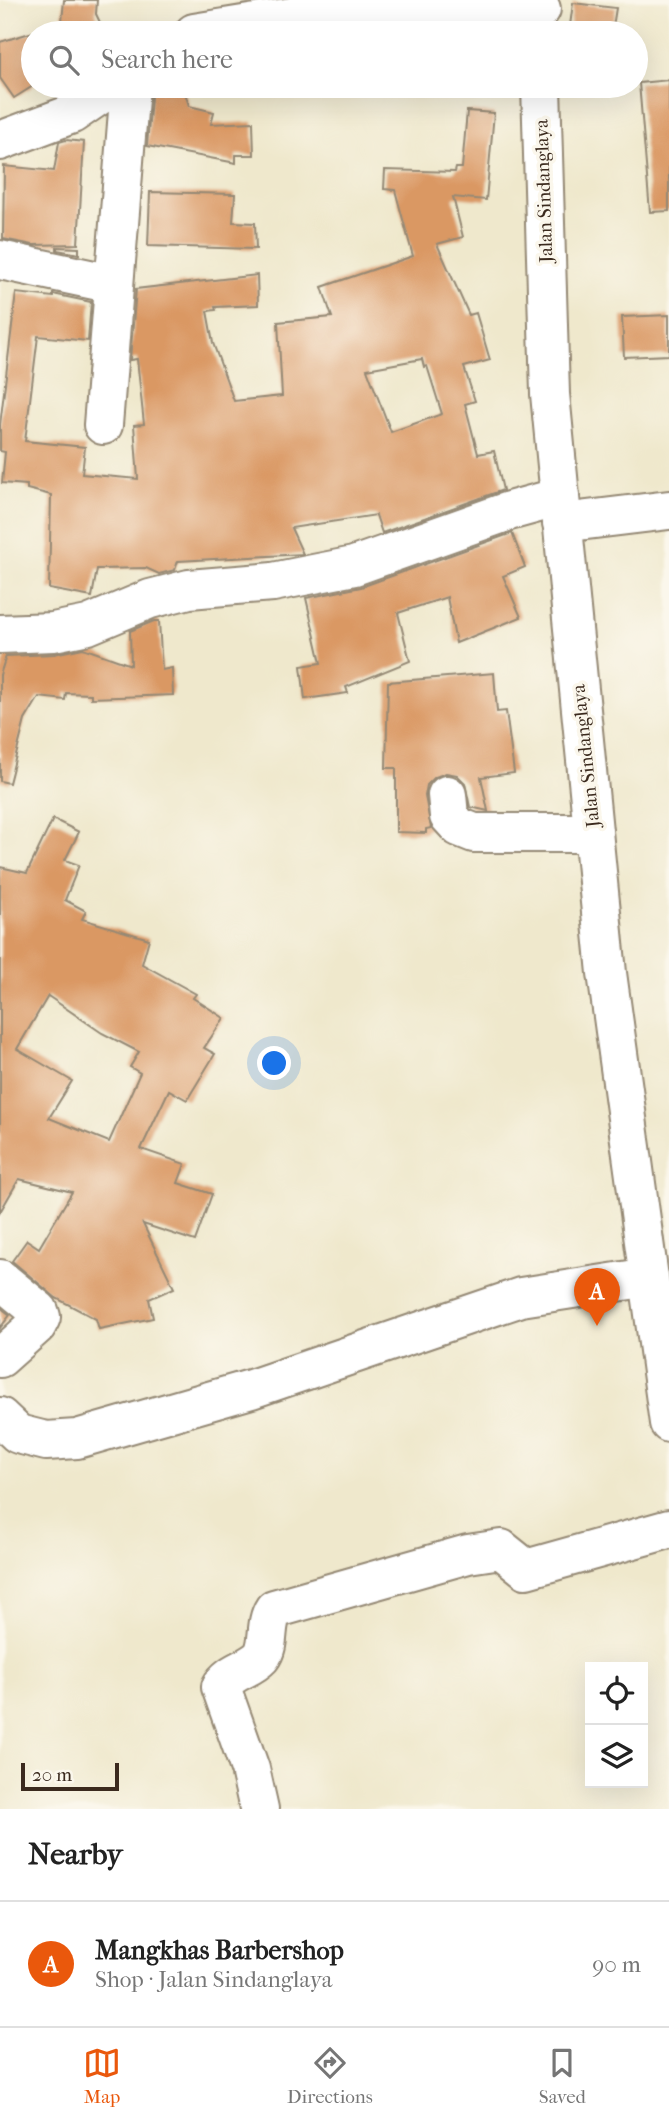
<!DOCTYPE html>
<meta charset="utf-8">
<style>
body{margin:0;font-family:"IM FELL French Canon",serif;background:#f6f6f6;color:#222}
.controls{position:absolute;right:21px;bottom:21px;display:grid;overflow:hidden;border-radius:0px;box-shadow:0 7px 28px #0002}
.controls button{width:63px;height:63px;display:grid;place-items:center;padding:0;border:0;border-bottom:2px solid #e0e0e0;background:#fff;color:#222;font:35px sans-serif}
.scale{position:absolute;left:21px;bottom:18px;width:98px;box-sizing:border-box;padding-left:7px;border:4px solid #3b2a1e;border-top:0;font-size:19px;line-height:24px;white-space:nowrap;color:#3b2a1e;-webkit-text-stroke:5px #fbf7ec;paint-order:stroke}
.you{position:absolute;left:275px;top:1064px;width:24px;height:24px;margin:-18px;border:5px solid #fff;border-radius:50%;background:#1a73e8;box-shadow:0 0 0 10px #1a73e833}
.badge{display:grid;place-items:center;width:46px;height:46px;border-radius:50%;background:#ea580c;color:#fff;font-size:23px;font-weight:700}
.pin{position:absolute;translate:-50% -58px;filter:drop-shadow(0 2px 4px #0008)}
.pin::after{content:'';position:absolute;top:37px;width:24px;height:21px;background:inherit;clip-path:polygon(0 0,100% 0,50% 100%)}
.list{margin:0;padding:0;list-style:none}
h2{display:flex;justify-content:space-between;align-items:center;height:91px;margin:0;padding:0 28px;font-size:30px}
h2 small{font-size:23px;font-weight:400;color:#767676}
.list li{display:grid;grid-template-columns:46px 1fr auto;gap:21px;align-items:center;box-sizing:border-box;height:126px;padding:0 28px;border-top:2px solid #e0e0e0}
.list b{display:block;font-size:26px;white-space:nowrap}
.list p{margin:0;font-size:23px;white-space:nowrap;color:#767676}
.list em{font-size:23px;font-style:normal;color:#767676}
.icon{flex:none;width:38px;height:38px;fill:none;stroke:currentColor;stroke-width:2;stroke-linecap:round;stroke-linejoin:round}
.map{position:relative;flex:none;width:669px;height:1809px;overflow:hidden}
.search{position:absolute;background:#fff;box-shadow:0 7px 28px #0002;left:21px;right:21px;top:21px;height:77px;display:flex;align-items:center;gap:18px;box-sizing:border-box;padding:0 24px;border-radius:38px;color:#767676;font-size:26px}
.sheet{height:217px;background:#fff}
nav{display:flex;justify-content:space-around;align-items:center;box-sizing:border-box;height:98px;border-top:2px solid #e0e0e0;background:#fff;font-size:19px;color:#767676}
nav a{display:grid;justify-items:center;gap:4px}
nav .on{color:#ea580c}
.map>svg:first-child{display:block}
.building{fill:#da9863;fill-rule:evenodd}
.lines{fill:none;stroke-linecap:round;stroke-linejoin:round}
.minor-casing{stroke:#958975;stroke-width:42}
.minor{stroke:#fff;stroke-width:38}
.labels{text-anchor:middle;stroke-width:7;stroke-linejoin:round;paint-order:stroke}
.street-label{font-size:19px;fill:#3b2a1e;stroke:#fbf7ec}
</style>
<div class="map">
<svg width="669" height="1809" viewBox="0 0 669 1809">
<rect width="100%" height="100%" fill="#fbf7ec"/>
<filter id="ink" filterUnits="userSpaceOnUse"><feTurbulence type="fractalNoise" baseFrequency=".0143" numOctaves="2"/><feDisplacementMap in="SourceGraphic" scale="14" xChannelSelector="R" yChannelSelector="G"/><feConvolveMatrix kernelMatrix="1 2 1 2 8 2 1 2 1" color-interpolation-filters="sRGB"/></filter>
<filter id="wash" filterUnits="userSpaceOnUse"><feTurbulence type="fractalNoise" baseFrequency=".00686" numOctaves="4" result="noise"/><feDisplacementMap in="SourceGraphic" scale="28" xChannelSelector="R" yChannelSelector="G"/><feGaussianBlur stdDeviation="1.57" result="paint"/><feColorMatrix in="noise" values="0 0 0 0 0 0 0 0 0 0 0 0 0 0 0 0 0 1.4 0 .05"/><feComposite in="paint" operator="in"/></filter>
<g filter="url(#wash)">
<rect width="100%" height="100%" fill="#efe8cc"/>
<g id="blocks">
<g class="building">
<path d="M 64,0 L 97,0 L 96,14 L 105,33 L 61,33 Z"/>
<path d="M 573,3 L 616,8 L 612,33 L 569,33 Z"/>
<path d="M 33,32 L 33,86 L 14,98 L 0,78 L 0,42 Z"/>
<path d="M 669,80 L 669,211 L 650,212 L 639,83 Z"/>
<path d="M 152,86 L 183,86 L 189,106 L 214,112 L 211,124 L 253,122 L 254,155 L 236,155 L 236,163 L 147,146 Z"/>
<path d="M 467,111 L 494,113 L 486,200 L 453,197 L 463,237 L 437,244 L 469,315 L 476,313 L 490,360 L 464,367 L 475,401 L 465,404 L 478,454 L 494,451 L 503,490 L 382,533 L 376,515 L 291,528 L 303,554 L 178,561 L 175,570 L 159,574 L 146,568 L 97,569 L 92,597 L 49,589 L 51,495 L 27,489 L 27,485 L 2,483 L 5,452 L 0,451 L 0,425 L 16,293 L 53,297 L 53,294 L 91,302 L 88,341 L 38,336 L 25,441 L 85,447 L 82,474 L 138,479 L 134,425 L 144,424 L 137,359 L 130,360 L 136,289 L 257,275 L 258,305 L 215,307 L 216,310 L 207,311 L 213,343 L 234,401 L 282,396 L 278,322 L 332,317 L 322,287 L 413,256 L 395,190 L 384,189 L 385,170 L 455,172 L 456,168 L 462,168 ZM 422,359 L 424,367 L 427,366 L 442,414 L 391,432 L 367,369 Z"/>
<path d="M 66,140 L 84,142 L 78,244 L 33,245 L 3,239 L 4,166 L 54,171 L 59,142 Z"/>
<path d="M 150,192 L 235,194 L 233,222 L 255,223 L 256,249 L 148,246 Z"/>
<path d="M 57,247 L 79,248 L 79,254 L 57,250 Z"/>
<path d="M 669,315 L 669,355 L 624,357 L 622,317 Z"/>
<path d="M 512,533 L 525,567 L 503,576 L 521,617 L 456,643 L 447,597 L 398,613 L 410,661 L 346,687 L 348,693 L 305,699 L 301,666 L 321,663 L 306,598 L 361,587 Z"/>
<path d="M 154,621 L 159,621 L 162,670 L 172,668 L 173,695 L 91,698 L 91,694 L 66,693 L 65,700 L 39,697 L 25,720 L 9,783 L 0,781 L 0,675 L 6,656 L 54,654 L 83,648 L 131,665 L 130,631 Z"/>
<path d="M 494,673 L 497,712 L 506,711 L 514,773 L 481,777 L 488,811 L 470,807 L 465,783 L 457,775 L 446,773 L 435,777 L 427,785 L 425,796 L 431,828 L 426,829 L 426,833 L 396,832 L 396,768 L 386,768 L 388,682 Z"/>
<path d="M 53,819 L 79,832 L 65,860 L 79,865 L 65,900 L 86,911 L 82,919 L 149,939 L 142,964 L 196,994 L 193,998 L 224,1018 L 204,1048 L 215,1054 L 187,1100 L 169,1090 L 141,1149 L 185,1164 L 178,1183 L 212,1194 L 195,1241 L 143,1224 L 174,1288 L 149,1299 L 153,1318 L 99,1329 L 96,1319 L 56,1298 L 12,1261 L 27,1240 L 39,1248 L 72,1192 L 19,1179 L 0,1212 L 0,867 L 27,873 ZM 48,996 L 102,1033 L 139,1052 L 130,1067 L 140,1073 L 109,1142 L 49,1118 L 72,1081 L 17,1049 Z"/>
<path d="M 0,1307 L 10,1315 L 0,1328 Z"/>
</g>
</g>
</g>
<g filter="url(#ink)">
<use href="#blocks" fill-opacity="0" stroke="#958975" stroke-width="2"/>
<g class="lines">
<defs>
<g id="minor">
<path d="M 439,5 L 541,9"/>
<path d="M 194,33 L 311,14 L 463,0"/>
<path d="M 541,86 L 550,394 L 560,497 L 607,973 L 669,1423"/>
<path d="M 0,141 L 72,114 L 113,86"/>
<path d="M 0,260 L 113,284"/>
<path d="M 103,425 L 130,86"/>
<path d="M 562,523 L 669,510"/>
<path d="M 0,634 L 53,632 L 88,625 L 150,599 L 189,589 L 273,582 L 354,566 L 509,511 L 560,497"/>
<path d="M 447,795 L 449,816 L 459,827 L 474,833 L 593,833"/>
<path d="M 0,1279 L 39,1311 L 41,1317 L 37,1325 L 0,1358"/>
<path d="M 0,1417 L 18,1434 L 46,1441 L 77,1439 L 251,1389 L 521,1297 L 649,1277"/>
<path d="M 259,1809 L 250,1769 L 221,1687 C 229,1671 249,1670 261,1657 C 271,1644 264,1624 274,1609 L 468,1554 L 501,1549 L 526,1569 L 669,1529"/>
</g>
</defs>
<use href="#minor" class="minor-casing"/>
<use href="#minor" class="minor"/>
</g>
</g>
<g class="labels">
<g class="street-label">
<text transform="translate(543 191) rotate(-92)" y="7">Jalan Sindanglaya</text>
<text transform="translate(585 756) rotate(-96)" y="7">Jalan Sindanglaya</text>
</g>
</g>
</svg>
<div class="controls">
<button><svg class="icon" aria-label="locate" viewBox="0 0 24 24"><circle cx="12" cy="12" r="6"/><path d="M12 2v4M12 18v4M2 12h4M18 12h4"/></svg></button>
<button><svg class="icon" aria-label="layers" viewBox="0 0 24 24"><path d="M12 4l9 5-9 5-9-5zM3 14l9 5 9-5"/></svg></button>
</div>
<div class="scale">20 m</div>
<div class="you"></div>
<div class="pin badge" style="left:597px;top:1326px">A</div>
<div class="search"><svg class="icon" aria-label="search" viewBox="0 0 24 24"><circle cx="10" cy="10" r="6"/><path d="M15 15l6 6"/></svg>Search here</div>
</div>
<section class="sheet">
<h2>Nearby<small></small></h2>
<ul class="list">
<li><span class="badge">A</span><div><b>Mangkhas Barbershop</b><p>Shop · Jalan Sindanglaya</p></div><em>90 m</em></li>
</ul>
</section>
<nav>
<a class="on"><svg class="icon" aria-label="map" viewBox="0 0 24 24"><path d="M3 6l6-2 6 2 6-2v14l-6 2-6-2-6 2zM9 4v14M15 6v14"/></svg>Map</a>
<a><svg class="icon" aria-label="directions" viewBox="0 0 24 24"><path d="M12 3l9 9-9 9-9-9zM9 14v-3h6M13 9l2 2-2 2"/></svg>Directions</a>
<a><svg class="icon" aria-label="saved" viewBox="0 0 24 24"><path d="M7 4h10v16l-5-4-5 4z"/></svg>Saved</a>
</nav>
